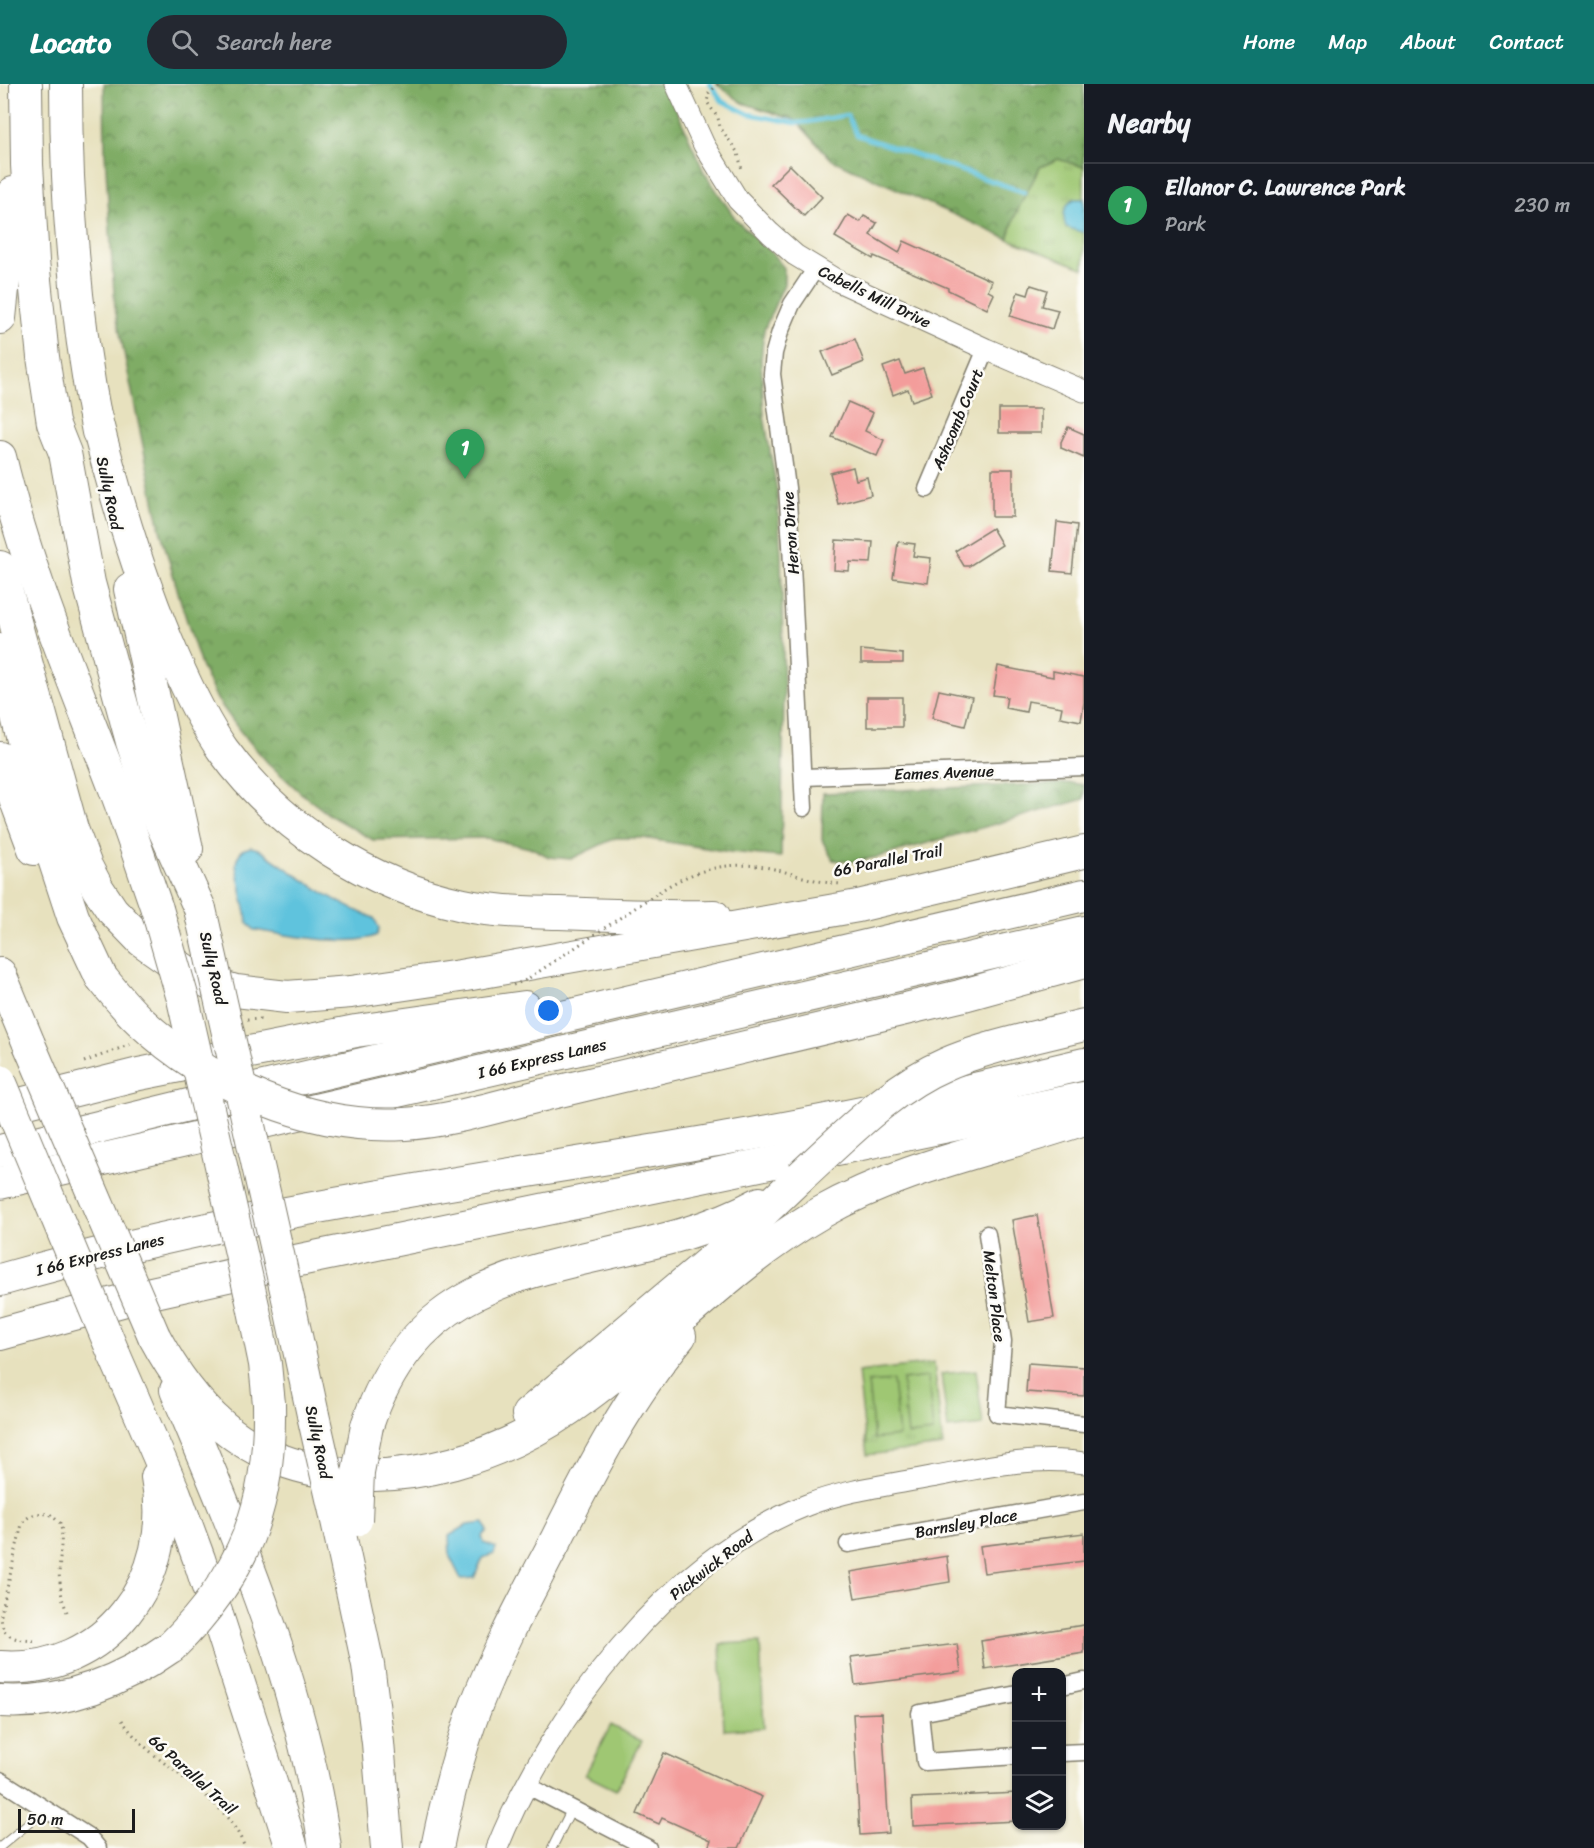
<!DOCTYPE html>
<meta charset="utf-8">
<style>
body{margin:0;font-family:Sriracha,sans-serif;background:#242831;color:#f1f3f6}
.controls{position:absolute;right:18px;bottom:18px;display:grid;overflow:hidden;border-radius:12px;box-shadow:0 2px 4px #0004}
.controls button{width:54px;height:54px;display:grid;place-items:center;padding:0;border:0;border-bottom:2px solid #363941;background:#171b24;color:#f1f3f6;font:30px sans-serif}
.scale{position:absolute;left:18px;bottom:15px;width:117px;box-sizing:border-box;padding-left:6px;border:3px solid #1c1c1c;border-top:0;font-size:16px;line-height:21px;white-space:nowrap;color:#1c1c1c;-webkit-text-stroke:4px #fdfcf7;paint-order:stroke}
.you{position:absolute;left:549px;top:927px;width:21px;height:21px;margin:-15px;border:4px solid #fff;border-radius:50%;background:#1a73e8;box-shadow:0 0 0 9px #1a73e833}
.badge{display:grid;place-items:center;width:39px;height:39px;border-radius:50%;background:#0f766e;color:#fff;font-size:20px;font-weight:700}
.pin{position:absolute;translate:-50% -50px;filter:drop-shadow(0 2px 3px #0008)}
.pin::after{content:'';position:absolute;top:32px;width:21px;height:18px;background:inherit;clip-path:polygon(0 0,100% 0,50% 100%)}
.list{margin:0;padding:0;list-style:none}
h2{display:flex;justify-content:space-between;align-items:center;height:78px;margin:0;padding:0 24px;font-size:26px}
h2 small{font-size:20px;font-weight:400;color:#9ea1a6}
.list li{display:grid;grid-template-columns:39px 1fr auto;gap:18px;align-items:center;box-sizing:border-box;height:84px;padding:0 24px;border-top:2px solid #363941}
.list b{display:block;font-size:22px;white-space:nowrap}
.list p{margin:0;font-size:20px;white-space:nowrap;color:#9ea1a6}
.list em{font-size:20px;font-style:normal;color:#9ea1a6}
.icon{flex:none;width:33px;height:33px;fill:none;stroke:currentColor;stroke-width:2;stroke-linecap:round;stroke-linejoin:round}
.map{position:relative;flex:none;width:1084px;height:1764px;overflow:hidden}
header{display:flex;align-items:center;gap:36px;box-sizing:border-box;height:84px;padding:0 30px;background:#0f766e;color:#fff}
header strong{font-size:28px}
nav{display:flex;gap:33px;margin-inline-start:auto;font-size:21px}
.search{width:420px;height:54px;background:#242831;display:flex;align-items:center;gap:15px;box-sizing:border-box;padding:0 21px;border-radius:33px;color:#9ea1a6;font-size:22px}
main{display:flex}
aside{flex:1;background:#171b24}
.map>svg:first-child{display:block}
.grass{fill:url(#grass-tufts);stroke:#5e7248;stroke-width:1.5}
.forest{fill:url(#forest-crowns);stroke:#4e6440;stroke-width:1.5}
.pitch{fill:#9fc773;stroke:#5e7248;stroke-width:1.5}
.water{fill:#5fc3dd;stroke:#3e707c;stroke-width:1.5}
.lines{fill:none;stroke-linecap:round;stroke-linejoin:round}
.stream{stroke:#5fc3dd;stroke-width:4.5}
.building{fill:#f39d9b}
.service-casing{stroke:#827e6d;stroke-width:10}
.minor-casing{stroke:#827e6d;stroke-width:19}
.tertiary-casing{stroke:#827e6d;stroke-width:23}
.motorway-casing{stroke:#827e6d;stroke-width:34}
.path{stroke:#827e6d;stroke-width:3;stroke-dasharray:1.5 4.5;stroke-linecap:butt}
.service{stroke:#fff;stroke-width:8}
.minor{stroke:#fff;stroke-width:16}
.tertiary{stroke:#fff;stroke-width:21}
.motorway{stroke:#fff;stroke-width:32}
.motorway-bridge-casing{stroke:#827e6d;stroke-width:34;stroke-linecap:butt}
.path-bridge{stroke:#827e6d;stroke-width:3;stroke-dasharray:1.5 4.5;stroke-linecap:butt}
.motorway-bridge{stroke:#fff;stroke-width:32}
.labels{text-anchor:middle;stroke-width:5;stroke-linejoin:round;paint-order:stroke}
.street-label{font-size:16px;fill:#1c1c1c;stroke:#fdfcf7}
</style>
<header>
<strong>Locato</strong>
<div class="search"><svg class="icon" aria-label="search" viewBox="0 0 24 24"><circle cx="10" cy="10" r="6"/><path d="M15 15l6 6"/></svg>Search here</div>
<nav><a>Home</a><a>Map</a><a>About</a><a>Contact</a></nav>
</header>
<main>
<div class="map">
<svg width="1084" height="1764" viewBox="0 0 1084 1764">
<defs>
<pattern id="grass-tufts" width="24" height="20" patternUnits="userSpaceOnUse" patternTransform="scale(1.5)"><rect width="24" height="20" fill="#9fc773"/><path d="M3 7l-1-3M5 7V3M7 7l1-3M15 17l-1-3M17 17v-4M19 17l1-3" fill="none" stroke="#88aa63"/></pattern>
<pattern id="forest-crowns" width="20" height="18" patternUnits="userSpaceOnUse" patternTransform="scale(1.5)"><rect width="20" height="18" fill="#7fac65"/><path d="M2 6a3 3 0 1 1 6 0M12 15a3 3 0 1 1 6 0" fill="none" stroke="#678b52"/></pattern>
</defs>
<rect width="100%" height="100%" fill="#fdfcf7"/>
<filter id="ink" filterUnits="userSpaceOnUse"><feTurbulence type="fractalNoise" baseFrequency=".0167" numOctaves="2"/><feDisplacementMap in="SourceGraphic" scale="12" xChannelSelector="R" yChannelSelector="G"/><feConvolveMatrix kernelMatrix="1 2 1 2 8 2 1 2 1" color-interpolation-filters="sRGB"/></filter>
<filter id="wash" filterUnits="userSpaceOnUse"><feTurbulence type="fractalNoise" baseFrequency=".008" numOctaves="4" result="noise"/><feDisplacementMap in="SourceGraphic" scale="24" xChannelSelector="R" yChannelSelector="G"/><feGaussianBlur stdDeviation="1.35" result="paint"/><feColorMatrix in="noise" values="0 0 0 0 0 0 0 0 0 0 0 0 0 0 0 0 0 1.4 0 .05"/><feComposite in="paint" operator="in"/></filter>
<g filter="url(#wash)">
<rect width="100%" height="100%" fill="#e7e1be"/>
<g class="grass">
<path d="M 1058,75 L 1084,83 L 1084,185 L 1008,155 L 1016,129 L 1040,83 Z"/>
<path d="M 934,1279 L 943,1362 L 867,1371 L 858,1288 Z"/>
</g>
<g class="forest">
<path d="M 104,0 L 665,0 L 704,88 L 737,137 L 771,168 L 784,184 L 784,200 L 764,246 L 761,276 L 764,332 L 777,407 L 781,470 L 784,611 L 781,773 L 730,768 L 643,754 L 615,754 L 571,775 L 549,773 L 534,765 L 487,754 L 373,756 L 331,732 L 302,710 L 268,679 L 240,647 L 217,615 L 201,582 L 180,515 L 160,445 L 115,225 L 105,69 Z"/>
<path d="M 716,0 L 1084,0 L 1084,83 L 1058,75 L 1040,83 L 1016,129 L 1008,155 L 832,76 L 795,36 L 743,19 Z"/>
<path d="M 1072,699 L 1084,701 L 1084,715 L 878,773 L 851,778 L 833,776 L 822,756 L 823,709 Z"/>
</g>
<g class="pitch">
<path d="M 976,1286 L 983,1341 L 948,1345 L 941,1290 Z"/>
<path d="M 928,1293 L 933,1348 L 908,1351 L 902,1296 Z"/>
<path d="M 893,1297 L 899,1352 L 874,1355 L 868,1299 Z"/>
<path d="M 760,1558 L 764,1644 L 724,1646 L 720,1560 Z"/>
<path d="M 611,1641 L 642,1657 L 616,1706 L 585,1691 Z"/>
</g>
<g class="water">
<path d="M 1074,115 L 1084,115 L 1084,149 L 1066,143 C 1062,132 1063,122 1074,115 Z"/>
<path d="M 251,763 L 258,765 C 296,790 331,818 374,834 L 379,844 L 377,851 C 353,864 282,850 254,846 L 248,839 L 236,782 L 237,774 L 242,766 Z"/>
<path d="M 484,1439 L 487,1447 L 482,1452 L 484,1459 L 496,1464 L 494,1470 L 483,1474 L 474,1494 L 461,1495 L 450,1473 L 449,1452 L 467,1441 Z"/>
</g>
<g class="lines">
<path class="stream" d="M 710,0 L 722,17 L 749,30 L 795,39 L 808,38 L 847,31 L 857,51 L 1024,108"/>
</g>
<g id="blocks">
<g class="building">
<path d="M 790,81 L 822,113 L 804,132 L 771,100 Z"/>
<path d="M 848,131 L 860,138 L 864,132 L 877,139 L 870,151 L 899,169 L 904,157 L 992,197 L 988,207 L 994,210 L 987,225 L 948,206 L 948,204 L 874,172 L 873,175 L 835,153 Z"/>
<path d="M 1031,201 L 1047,206 L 1042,222 L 1058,226 L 1052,245 L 1010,232 L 1018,208 L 1028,211 Z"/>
<path d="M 855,255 L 864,278 L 832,291 L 822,268 Z"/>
<path d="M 900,277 L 905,290 L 923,284 L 932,310 L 912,317 L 908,305 L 893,311 L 883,283 Z"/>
<path d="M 848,318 L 873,329 L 865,347 L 884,356 L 877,372 L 832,353 Z"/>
<rect x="999" y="325" width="42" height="24"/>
<path d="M 1068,343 L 1084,350 L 1084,374 L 1061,364 L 1061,358 Z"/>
<path d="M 853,383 L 856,396 L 867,393 L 871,411 L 838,420 L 830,389 Z"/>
<rect x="992" y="385" width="21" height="48"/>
<path d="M 1057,438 L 1077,441 L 1072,489 L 1052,487 Z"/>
<path d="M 992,444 L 1002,461 L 969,482 L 964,482 L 955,467 Z"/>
<path d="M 836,456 L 873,458 L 871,479 L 850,478 L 849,487 L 834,486 Z"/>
<path d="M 898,458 L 915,460 L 913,472 L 931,474 L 928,499 L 893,494 Z"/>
<path d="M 861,566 L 903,570 L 903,579 L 861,579 Z"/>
<path d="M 998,582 L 1053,593 L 1053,587 L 1084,593 L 1084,618 L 1081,637 L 1060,633 L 1062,623 L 1028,617 L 1026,628 L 1005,624 L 1007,613 L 993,611 Z"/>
<path d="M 939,606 L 972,613 L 965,642 L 932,634 Z"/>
<rect x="867" y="613" width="35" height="30"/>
<path d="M 1037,1131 L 1054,1234 L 1029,1238 L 1012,1136 Z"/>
<path d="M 1028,1279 L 1084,1283 L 1084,1312 L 1026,1308 Z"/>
<path d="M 1084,1449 L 1084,1477 L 984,1489 L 980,1462 Z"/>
<path d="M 947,1472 L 950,1498 L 855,1514 L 850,1488 Z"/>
<path d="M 1084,1541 L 1084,1569 L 985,1585 L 981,1557 Z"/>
<path d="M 957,1560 L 961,1588 L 855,1601 L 851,1573 Z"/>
<path d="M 882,1629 L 889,1749 L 860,1751 L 853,1630 Z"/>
<path d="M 664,1669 L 762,1713 L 739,1764 L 708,1764 L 711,1756 L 662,1734 L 659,1740 L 637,1730 Z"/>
<path d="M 1017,1709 L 1017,1737 L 913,1742 L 912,1714 Z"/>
</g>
</g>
</g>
<g filter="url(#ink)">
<use href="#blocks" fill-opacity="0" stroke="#827e6d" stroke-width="1.5"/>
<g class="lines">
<defs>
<g id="service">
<path d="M 0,1763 L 45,1726"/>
<path d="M 552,1764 L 572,1724"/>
</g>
<g id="minor">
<path d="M 927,405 L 986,265"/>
<path d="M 804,693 L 1084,683"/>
<path d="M 804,724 L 791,461 L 787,404 L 772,290 L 774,269 L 780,248 L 792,220 L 816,184"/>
<path d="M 987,1150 L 1003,1257 L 997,1330 L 1084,1340"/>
<path d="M 848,1460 L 1084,1418"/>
<path d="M 1062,1602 L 1084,1597"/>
<path d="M 1017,1610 L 920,1629 L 925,1678 L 1017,1672"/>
<path d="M 1062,1669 L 1084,1668"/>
<path d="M 0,1696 L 89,1753 L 98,1764"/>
<path d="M 526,1701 L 648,1764"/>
</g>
<g id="tertiary">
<path d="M 676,0 L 704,61 L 738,116 L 770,149 L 795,171 L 838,197 L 986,265 L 1084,307"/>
<path d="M 497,1764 C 550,1632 670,1474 807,1421 C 846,1406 889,1401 931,1393 C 980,1384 1033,1371 1084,1379"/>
</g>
<g id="motorway">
<path d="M 26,0 L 27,81 L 33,177 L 43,273 L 53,339 L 65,369 L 89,499 L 132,658 L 152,719 L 200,825"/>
<path d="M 66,0 C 66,117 75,233 98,348"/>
<path d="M 0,234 L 13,109"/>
<path d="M 94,327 C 115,412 139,494 174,574 C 188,606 203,638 223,666 C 281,745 369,801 463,821 C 495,828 527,828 559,829 C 610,831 662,833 714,832"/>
<path d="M 0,373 C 27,487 73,595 115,705 C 130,744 143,785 157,825"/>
<path d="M 0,483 L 72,745 L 86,782 L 98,805 L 112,826 L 141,856 L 187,888 L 212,900 L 236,907 L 287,913 L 351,908 L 460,892 L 858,822 L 1084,768"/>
<path d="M 130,505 L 187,765"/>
<path d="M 0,566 L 52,769 L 73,833 L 101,893"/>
<path d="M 0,674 L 34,765"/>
<path d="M 0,890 L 29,960"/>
<path d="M 1026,955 L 1084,941"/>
<path d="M 543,1011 L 960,912 L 1084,878"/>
<path d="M 0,1025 L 139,990 L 356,947 L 525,923"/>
<path d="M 0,1067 L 217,1014 L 1084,811"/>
<path d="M 0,1099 L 1084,848"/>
<path d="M 0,1196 C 247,1125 500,1094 752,1050 C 864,1030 974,1006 1084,980"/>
<path d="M 289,1219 L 313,1331"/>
<path d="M 254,1226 L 265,1280 L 269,1320"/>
<path d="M 0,1250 L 151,1209 L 290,1178 L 1084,1014"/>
<path d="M 154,1252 C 193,1325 242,1375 327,1388 C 411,1401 499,1373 569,1325 C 657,1264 729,1181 822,1128 C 903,1082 997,1065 1084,1035"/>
<path d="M 114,1270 L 175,1410 L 199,1475 L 292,1764"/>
<path d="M 176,1306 C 238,1454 303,1603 325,1764"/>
<path d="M 528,1330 L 722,1167 L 800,1093"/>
<path d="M 367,1342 C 432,1147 614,1199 760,1119"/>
<path d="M 336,1432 L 368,1581 L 378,1659 L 387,1764"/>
<path d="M 0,1583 C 106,1591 177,1494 157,1393"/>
<path d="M 0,1617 C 64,1621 121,1598 172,1562"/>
<path d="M 437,1764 C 447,1714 459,1666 477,1619 C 499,1562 529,1508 557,1454 C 592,1384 629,1313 680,1252"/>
</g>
</defs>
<use href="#service" class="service-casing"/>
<use href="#minor" class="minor-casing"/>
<use href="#tertiary" class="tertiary-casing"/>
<use href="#motorway" class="motorway-casing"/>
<g class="path">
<path d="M 718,0 L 709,9 L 707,18 L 718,34 L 720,43 L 738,69 L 742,86"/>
<path d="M 659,808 C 693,785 734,775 774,785 C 798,791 818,799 842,800"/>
<path d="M 247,936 L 262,935"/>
<path d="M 84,978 L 131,960"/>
<path d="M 34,1557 C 13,1555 1,1554 1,1530 L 22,1440 C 28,1430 38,1429 50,1430 L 60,1439 L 62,1447 L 59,1490 L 62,1514 L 68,1531"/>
<path d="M 122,1636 C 154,1685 224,1707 245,1764"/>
</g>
<use href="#service" class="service"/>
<use href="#minor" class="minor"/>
<use href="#tertiary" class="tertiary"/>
<use href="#motorway" class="motorway"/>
<defs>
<g id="motorway-bridge">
<path d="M 157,825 L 183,915 L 254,1226"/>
<path d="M 200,825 L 289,1219"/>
<path d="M 101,893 C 113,908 126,924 140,937 C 208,1001 311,1046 405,1040 C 451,1037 498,1022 543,1011"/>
<path d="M 29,960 L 154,1252"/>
<path d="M 0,997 L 114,1270"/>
<path d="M 800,1093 C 845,1052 890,1004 946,980 C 971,969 999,962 1026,955"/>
<path d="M 313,1331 L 336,1432"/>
<path d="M 356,1436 L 358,1388 L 367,1342"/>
<path d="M 172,1562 C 244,1491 271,1421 269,1320"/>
</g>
</defs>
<use href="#motorway-bridge" class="motorway-bridge-casing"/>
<path class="path-bridge" d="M 513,901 L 526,896 L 659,808"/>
<use href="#motorway-bridge" class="motorway-bridge"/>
</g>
</g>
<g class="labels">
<g class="street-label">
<text transform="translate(875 212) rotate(26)" y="6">Cabells Mill Drive</text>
<text transform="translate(957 335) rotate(-67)" y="6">Ashcomb Court</text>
<text transform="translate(110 409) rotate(78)" y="6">Sully Road</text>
<text transform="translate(790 449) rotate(-94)" y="6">Heron Drive</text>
<text transform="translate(944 688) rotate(-2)" y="6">Eames Avenue</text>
<text transform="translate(888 776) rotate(-11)" y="6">66 Parallel Trail</text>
<text transform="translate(214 884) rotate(77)" y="6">Sully Road</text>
<text transform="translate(542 974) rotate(-13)" y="6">I 66 Express Lanes</text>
<text transform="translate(100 1170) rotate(-14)" y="6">I 66 Express Lanes</text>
<text transform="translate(995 1212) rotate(83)" y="6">Melton Place</text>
<text transform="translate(319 1358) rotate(78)" y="6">Sully Road</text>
<text transform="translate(966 1439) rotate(-10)" y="6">Barnsley Place</text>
<text transform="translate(711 1481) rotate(-38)" y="6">Pickwick Road</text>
<text transform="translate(193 1690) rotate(42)" y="6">66 Parallel Trail</text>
</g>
</g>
</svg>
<div class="controls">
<button>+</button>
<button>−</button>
<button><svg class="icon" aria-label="layers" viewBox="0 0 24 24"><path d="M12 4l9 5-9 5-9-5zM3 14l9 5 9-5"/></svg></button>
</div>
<div class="scale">50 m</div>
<div class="you"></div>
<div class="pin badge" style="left:465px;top:395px;background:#2e9e5b">1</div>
</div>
<aside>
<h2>Nearby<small></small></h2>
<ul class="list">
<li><span class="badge" style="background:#2e9e5b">1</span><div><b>Ellanor C. Lawrence Park</b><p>Park</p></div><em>230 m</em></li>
</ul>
</aside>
</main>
